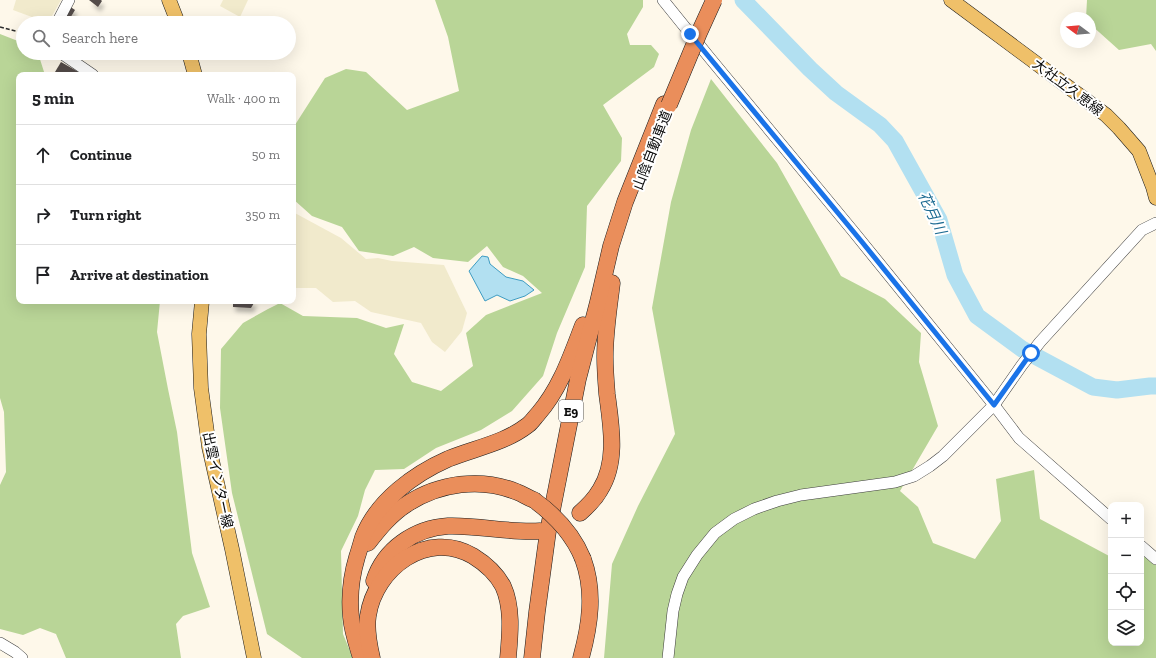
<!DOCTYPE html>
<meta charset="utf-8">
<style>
body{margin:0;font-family:"Zilla Slab","Noto Sans JP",serif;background:#f6f6f6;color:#202124}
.controls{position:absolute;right:12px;bottom:12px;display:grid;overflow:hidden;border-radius:8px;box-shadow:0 4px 16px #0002}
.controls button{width:36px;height:36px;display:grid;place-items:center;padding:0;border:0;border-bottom:1px solid #e0e0e0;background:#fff;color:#202124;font:20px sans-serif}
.compass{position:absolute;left:1060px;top:12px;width:36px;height:36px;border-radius:50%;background:#fff;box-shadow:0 4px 16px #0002;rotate:286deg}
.stop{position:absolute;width:12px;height:12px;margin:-9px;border:3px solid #1a73e8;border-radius:50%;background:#fff}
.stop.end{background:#1a73e8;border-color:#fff;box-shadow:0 1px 4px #0008}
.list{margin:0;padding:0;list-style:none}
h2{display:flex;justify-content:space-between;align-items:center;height:52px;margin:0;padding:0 16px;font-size:17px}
h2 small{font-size:13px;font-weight:400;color:#757577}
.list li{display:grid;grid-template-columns:26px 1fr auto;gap:12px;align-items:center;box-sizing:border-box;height:60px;padding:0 16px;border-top:1px solid #e0e0e0}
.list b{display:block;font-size:15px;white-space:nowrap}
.list em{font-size:13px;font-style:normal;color:#757577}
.icon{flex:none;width:22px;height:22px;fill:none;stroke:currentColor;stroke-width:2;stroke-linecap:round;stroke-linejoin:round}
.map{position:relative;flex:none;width:1156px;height:658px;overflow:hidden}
.search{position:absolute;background:#fff;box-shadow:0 4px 16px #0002;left:16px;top:16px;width:280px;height:44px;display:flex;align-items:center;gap:10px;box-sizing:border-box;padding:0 14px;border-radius:22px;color:#757577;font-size:15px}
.panel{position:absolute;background:#fff;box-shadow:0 4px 16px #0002;left:16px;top:72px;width:280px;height:232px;border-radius:8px}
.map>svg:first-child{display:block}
.farmland{fill:#f1eacc}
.forest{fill:#b9d597}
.water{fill:#b2e0f1;stroke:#3e9cc3}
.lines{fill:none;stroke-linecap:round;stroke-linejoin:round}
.river{stroke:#b2e0f1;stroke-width:17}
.building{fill:#534b48;filter:url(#shadow)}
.minor-casing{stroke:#3e3e3e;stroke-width:12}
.major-casing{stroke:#1c1c1c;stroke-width:15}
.highway-casing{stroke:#1c1c1c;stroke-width:17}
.path{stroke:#2d2d2d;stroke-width:1.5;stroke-dasharray:4 2;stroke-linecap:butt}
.minor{stroke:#fff;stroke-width:11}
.major{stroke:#efc069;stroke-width:14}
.highway{stroke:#ea8e5b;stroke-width:16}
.highway-bridge-casing{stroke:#1c1c1c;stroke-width:17;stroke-linecap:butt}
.highway-bridge{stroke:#ea8e5b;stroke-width:16}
.route{stroke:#1a73e8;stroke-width:5}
.labels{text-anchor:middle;stroke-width:4;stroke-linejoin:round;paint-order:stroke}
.shield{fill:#fff;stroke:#545454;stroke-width:1}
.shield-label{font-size:13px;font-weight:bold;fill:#0b0b0b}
.street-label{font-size:14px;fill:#0b0b0b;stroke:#fff}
.water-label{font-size:15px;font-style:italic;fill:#1e6c93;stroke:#fff}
</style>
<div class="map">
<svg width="1156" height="658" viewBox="0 0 1156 658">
<defs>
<filter id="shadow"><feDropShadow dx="2.5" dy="4.5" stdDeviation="2" flood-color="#0004"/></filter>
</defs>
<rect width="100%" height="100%" fill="#fef8ea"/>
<g class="farmland">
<path d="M 16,0 L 61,0 L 48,23 L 13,10 Z"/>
<path d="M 223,0 L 248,0 L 240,17 L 220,6 Z"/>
<path d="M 293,212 L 341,238 L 366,259 L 378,258 L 392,261 L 444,265 L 467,313 L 462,331 L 445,352 L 432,342 L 421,323 L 371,312 L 355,301 L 333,302 L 316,288 L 293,288 Z"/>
</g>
<g class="forest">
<path d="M 435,0 L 643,0 L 643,7 L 627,34 L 630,45 L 651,45 L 659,54 L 654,67 L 603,105 L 622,138 L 621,161 L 587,206 L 585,267 L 557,333 L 543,376 L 512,411 L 481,430 L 436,448 L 404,469 L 375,470 L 365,490 L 358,516 L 341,551 L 343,634 L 353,658 L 302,658 L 267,634 L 232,493 L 220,408 L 221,349 L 243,323 L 268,309 L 280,303 L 303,316 L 357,318 L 386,328 L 404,324 L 394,354 L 412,382 L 441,391 L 473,366 L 466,333 L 486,315 L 542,293 L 523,276 L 503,267 L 487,246 L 468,262 L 433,258 L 414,247 L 393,256 L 359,251 L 342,227 L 312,216 L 293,199 L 293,128 L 325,78 L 346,69 L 366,72 L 407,110 L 459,91 L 448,37 Z"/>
<path d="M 1087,0 L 1156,0 L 1156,51 L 1151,44 L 1119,50 L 1090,24 L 1090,18 L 1086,18 Z"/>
<path d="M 0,34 L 23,43 L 23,53 L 38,53 L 45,75 L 19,75 L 19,301 L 160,301 L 157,332 L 168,389 L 177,432 L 192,553 L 210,607 L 183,616 L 176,624 L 181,658 L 66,658 L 56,634 L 40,628 L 23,635 L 0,629 L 0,485 L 6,472 L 4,412 L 0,398 Z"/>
<path d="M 711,79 L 777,163 L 841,276 L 885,299 L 921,333 L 919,362 L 938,426 L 900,491 L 918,507 L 933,543 L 975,559 L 1001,521 L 996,479 L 1034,470 L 1040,519 L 1111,557 L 1111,643 L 1141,643 L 1141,558 L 1153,555 L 1156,559 L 1156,658 L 604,658 L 612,564 L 638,506 L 675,434 L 652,308 L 671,202 L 691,130 Z"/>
</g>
<path class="water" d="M 482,256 L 488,257 L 490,264 L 506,277 L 523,281 L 534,290 L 525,296 L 510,301 L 497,295 L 485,301 L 469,271 Z"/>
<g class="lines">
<path class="river" d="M 743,0 L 810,69 L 836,93 L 880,125 L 895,141 L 939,220 L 955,275 L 977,316 L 1022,349 L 1093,387 L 1117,390 L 1150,386 L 1156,386"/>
</g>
<g class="building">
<path d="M 89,0 L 101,0 L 102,1 L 98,7 Z"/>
<path d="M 69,6 L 75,10 L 69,20 L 64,17 Z"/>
<path d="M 61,62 L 82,74 L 82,75 L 61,75 L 55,72 Z"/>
<path d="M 233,301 L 254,301 L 254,303 L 251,308 L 233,307 Z"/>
</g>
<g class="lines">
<defs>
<g id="minor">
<path d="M 663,0 L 709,57 L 853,231 L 994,405 L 1019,438 L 1111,519"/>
<path d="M 57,23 L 69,0"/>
<path d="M 61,53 L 93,75"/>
<path d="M 1141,546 L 1156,559"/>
<path d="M 0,643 L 15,652 L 22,658"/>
<path d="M 668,658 L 673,611 L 677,594 L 683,577 L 697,555 L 715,533 L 734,519 L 754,509 L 777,501 L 801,495 L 895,482 L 914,476 L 930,466 L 943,456 L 994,405 L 1022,365 L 1040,342 L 1142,230 L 1156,223"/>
</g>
<g id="major">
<path d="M 169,0 L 178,23"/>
<path d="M 951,0 L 1106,115 L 1119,128 L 1139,151 L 1153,187 L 1156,198"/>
<path d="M 189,53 L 195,75"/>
<path d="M 202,301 L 199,334 L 201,388 L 209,447 L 232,549 L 254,658"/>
</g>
<g id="highway">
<path d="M 580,513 C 588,506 595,499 600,490 C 618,462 611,425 607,394 C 606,382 605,369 605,357 C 605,332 609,308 612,283"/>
<path d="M 368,543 C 379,529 391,514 407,504 C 439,483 481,477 517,492 C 523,494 528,498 534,500"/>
<path d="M 374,581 C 384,549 415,528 448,526 C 479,525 508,533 540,531"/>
<path d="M 361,658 C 357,645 352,631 351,617 C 349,597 351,577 357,557 C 359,551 361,544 363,537 C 377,501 414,474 448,459 C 475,448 505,443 528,425 C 532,422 535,417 538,414 C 560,389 571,356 583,325"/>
<path d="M 372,658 C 369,645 366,630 368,616 C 375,568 428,529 473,556 C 486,564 496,573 503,586 C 513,608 510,635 508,658"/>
<path d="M 532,658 L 537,612 L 548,531 L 578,379 L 598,302 L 611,246 L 625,202 L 664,104"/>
<path d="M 581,658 C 590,625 595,592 583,559"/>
</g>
</defs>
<use href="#minor" class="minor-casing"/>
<use href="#major" class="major-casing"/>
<use href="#highway" class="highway-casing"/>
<path class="path" d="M 0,27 L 23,33"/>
<use href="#minor" class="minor"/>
<use href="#major" class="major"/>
<use href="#highway" class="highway"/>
<defs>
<g id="highway-bridge">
<path d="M 669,105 L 699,33 L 714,0"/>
<path d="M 534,500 C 556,516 573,534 583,559"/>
</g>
</defs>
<use href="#highway-bridge" class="highway-bridge-casing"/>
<use href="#highway-bridge" class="highway-bridge"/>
</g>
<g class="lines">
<path class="route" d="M 690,34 L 862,242 L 994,405 L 1031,353"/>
</g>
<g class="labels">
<rect class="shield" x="559" y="400" width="24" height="22" rx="3"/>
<g class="shield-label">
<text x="571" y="416">E9</text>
</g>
<g class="street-label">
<text transform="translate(1068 87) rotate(37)" y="5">大社立久恵線</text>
<text transform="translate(652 150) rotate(-69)" y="5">山陰自動車道</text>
<text transform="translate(218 480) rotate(78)" y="5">出雲インター線</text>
</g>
<g class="water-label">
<text transform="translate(932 213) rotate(65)" y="5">花月川</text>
</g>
</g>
</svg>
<div class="controls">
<button>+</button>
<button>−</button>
<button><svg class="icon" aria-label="locate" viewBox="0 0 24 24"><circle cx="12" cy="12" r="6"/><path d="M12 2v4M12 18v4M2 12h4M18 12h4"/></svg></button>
<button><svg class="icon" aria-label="layers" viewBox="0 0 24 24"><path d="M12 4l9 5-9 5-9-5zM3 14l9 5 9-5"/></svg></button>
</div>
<svg class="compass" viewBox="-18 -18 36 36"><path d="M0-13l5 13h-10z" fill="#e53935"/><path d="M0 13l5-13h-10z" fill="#757577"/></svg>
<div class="stop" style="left:1031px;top:353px"></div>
<div class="stop end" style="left:690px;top:34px"></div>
<div class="search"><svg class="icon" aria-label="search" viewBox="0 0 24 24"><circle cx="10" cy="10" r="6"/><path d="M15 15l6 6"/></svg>Search here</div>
<section class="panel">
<h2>5 min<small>Walk · 400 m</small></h2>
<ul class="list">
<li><svg class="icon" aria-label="ahead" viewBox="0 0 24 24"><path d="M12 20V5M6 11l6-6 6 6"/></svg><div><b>Continue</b></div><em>50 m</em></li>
<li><svg class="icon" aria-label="right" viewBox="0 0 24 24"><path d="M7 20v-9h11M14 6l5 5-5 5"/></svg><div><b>Turn right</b></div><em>350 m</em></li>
<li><svg class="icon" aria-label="arrive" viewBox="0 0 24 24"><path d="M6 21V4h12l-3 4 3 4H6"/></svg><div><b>Arrive at destination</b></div></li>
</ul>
</section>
</div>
